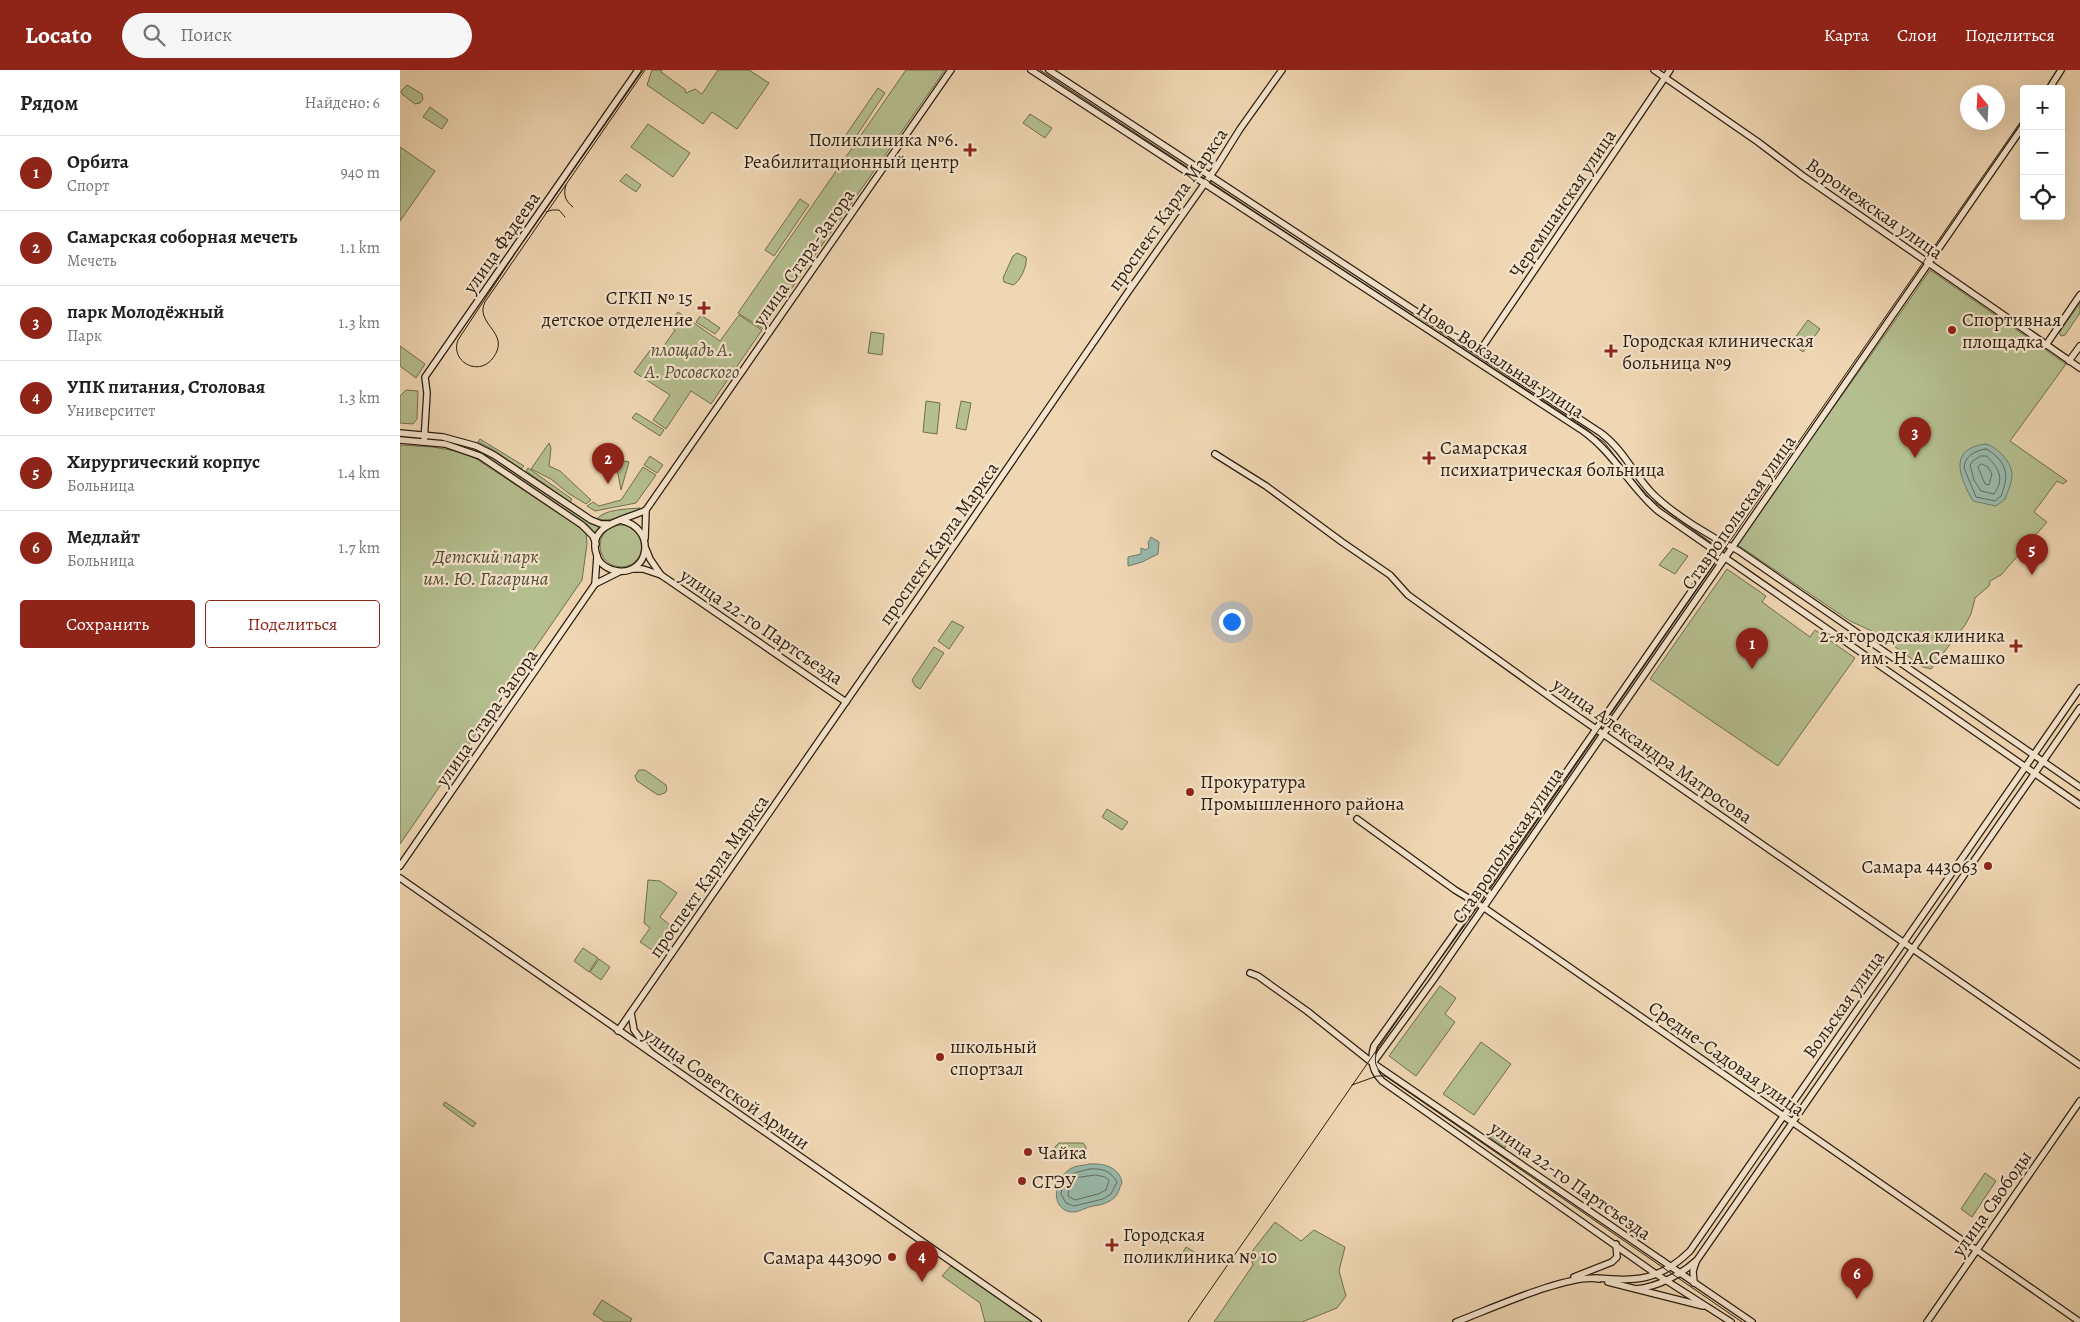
<!DOCTYPE html>
<html lang="ru">
<meta charset="utf-8">
<style>
body{margin:0;font-family:Alegreya,serif;background:#f6f6f6;color:#202124}
.controls{position:absolute;right:15px;top:15px;display:grid;overflow:hidden;border-radius:5px;box-shadow:0 5px 20px #0002}
.controls button{width:45px;height:45px;display:grid;place-items:center;padding:0;border:0;border-bottom:1px solid #e0e0e0;background:#fff;color:#202124;font:25px sans-serif}
.compass{position:absolute;left:1560px;top:15px;width:45px;height:45px;border-radius:50%;background:#fff;box-shadow:0 5px 20px #0002;rotate:342deg}
.you{position:absolute;left:831px;top:551px;width:18px;height:18px;margin:-12px;border:4px solid #fff;border-radius:50%;background:#1a73e8;box-shadow:0 0 0 8px #1a73e833}
.badge{display:grid;place-items:center;width:32px;height:32px;border-radius:50%;background:#8f2418;color:#fff;font-size:16px;font-weight:700}
.pin{position:absolute;translate:-50% -41px;filter:drop-shadow(0 1px 2px #0008)}
.pin::after{content:'';position:absolute;top:26px;width:18px;height:15px;background:inherit;clip-path:polygon(0 0,100% 0,50% 100%)}
.list{margin:0;padding:0;list-style:none}
h2{display:flex;justify-content:space-between;align-items:center;height:65px;margin:0;padding:0 20px;font-size:21px}
h2 small{font-size:16px;font-weight:400;color:#757577}
.list li{display:grid;grid-template-columns:32px 1fr auto;gap:15px;align-items:center;box-sizing:border-box;height:75px;padding:0 20px;border-top:1px solid #e0e0e0}
.list b{display:block;font-size:19px;white-space:nowrap}
.list p{margin:0;font-size:16px;white-space:nowrap;color:#757577}
.list em{font-size:16px;font-style:normal;color:#757577}
.actions{display:flex;gap:10px;padding:15px 20px}
.actions a{flex:1;padding:11px 0;border:1px solid #8f2418;border-radius:5px;text-align:center;font-size:18px;color:#8f2418}
.actions .main{background:#8f2418;color:#fff}
.icon{flex:none;width:28px;height:28px;fill:none;stroke:currentColor;stroke-width:2;stroke-linecap:round;stroke-linejoin:round}
.map{position:relative;flex:none;width:1680px;height:1252px;overflow:hidden}
header{display:flex;align-items:center;gap:30px;box-sizing:border-box;height:70px;padding:0 25px;background:#8f2418;color:#fff}
header strong{font-size:24px}
nav{display:flex;gap:28px;margin-inline-start:auto;font-size:18px}
.search{width:350px;height:45px;background:#f6f6f6;display:flex;align-items:center;gap:12px;box-sizing:border-box;padding:0 18px;border-radius:28px;color:#757577;font-size:19px}
main{display:flex}
aside{flex:1;background:#fff}
.map>svg:first-child{display:block}
.green{fill:#b5bf90;stroke:#706e4f}
.water{fill:#9abaad;stroke:#6e7b6d}
.lines{fill:none;stroke-linecap:round;stroke-linejoin:round}
.shore{stroke:#626c5e;stroke-width:1}
.secondary-casing{stroke:#2b1d0e;stroke-width:8}
.secondary{stroke:#f5e5ce;stroke-width:5.5}
.tram{stroke:#2b1d0e;stroke-width:1}
.poi-dot{fill:#8f2418;stroke:#f5e5ce;stroke-width:2}
.labels{text-anchor:middle;stroke-width:4.5;stroke-linejoin:round;paint-order:stroke}
.poi-label{font-size:19px;fill:#2b1d0e;stroke:#f5e5ce;text-anchor:start}
.street-label{font-size:19px;fill:#2b1d0e;stroke:#f5e5ce}
.park-label{font-size:19px;font-style:italic;fill:#544e35;stroke:#f5e5ce}
</style>
<header>
<strong>Locato</strong>
<div class="search"><svg class="icon" aria-label="search" viewBox="0 0 24 24"><circle cx="10" cy="10" r="6"/><path d="M15 15l6 6"/></svg>Поиск</div>
<nav><a>Карта</a><a>Слои</a><a>Поделиться</a></nav>
</header>
<main>
<aside>
<h2>Рядом<small>Найдено: 6</small></h2>
<ul class="list">
<li><span class="badge">1</span><div><b>Орбита</b><p>Спорт</p></div><em>940 m</em></li>
<li><span class="badge">2</span><div><b>Самарская соборная мечеть</b><p>Мечеть</p></div><em>1.1 km</em></li>
<li><span class="badge">3</span><div><b>парк Молодёжный</b><p>Парк</p></div><em>1.3 km</em></li>
<li><span class="badge">4</span><div><b>УПК питания, Столовая</b><p>Университет</p></div><em>1.3 km</em></li>
<li><span class="badge">5</span><div><b>Хирургический корпус</b><p>Больница</p></div><em>1.4 km</em></li>
<li><span class="badge">6</span><div><b>Медлайт</b><p>Больница</p></div><em>1.7 km</em></li>
</ul>
<div class="actions"><a class="main">Сохранить</a><a>Поделиться</a></div>
</aside>
<div class="map">
<svg width="1680" height="1252" viewBox="0 0 1680 1252">
<rect width="100%" height="100%" fill="#f0d7b3"/>
<filter id="stains"><feTurbulence type="fractalNoise" baseFrequency=".004" numOctaves="4"/><feColorMatrix values="0 0 0 0 .2 0 0 0 0 .09 0 0 0 0 .02 0 0 0 .5 -.17"/></filter>
<radialGradient id="worn" r=".72"><stop offset=".6" stop-color="#630" stop-opacity="0"/><stop offset="1" stop-color="#630" stop-opacity=".3"/></radialGradient>
<g class="green">
<path d="M 252,0 L 262,0 L 261,2 L 286,20 L 285,22 L 286,23 L 295,19 L 302,24 L 318,0 L 349,0 L 369,13 L 337,59 L 312,42 L 303,54 L 247,15 Z"/>
<path d="M 506,0 L 545,0 L 363,259 L 338,243 Z"/>
<path d="M 7,15 L 22,24 L 23,29 L 20,33 L 15,34 L 2,24 L 1,21 Z"/>
<path d="M 478,18 L 485,23 L 449,77 L 441,72 Z"/>
<path d="M 30,37 L 48,50 L 42,59 L 23,47 Z"/>
<path d="M 630,44 L 652,58 L 645,68 L 623,53 Z"/>
<path d="M 248,54 L 290,83 L 273,107 L 231,77 Z"/>
<path d="M 0,77 L 35,101 L 0,151 Z"/>
<path d="M 226,104 L 241,115 L 236,122 L 220,111 Z"/>
<path d="M 400,129 L 409,135 L 374,186 L 365,180 Z"/>
<path d="M 617,183 L 626,187 C 628,195 620,212 613,215 L 604,212 L 603,208 L 613,186 Z"/>
<path d="M 1530,200 L 1666,294 L 1610,371 L 1667,411 L 1663,414 L 1657,411 L 1634,442 L 1647,452 L 1601,505 L 1590,511 L 1589,516 L 1575,528 L 1571,544 L 1565,555 L 1531,599 L 1523,597 L 1476,563 L 1450,551 L 1338,475 C 1399,382 1467,293 1530,200 Z"/>
<path d="M 1680,233 L 1680,243 L 1665,265 L 1661,266 L 1659,263 Z"/>
<path d="M 278,242 L 320,271 L 339,245 L 362,260 L 311,334 L 291,321 L 266,359 L 253,350 L 270,325 L 234,302 L 254,275 L 261,280 L 275,260 L 269,255 Z"/>
<path d="M 301,245 L 320,258 L 315,264 L 296,252 Z"/>
<path d="M 1408,250 L 1420,259 L 1403,282 L 1391,273 Z"/>
<path d="M 471,262 L 484,264 L 482,285 L 468,283 Z"/>
<path d="M 0,276 L 25,294 L 16,308 L 0,296 Z"/>
<path d="M 6,320 L 18,321 L 17,349 L 13,354 L 0,353 L 0,326 Z"/>
<path d="M 526,331 L 540,333 L 537,364 L 523,362 Z"/>
<path d="M 561,331 L 571,333 L 566,360 L 556,358 Z"/>
<path d="M 236,343 L 264,360 L 260,366 L 232,348 Z"/>
<path d="M 39,369 L 71,377 L 96,389 L 181,447 L 200,456 L 195,463 L 188,455 L 86,386 L 61,376 L 38,371 Z"/>
<path d="M 80,369 L 124,396 L 121,399 L 92,379 L 78,372 Z"/>
<path d="M 149,373 L 151,378 L 149,396 L 160,401 L 191,430 L 186,434 L 168,423 L 151,409 L 131,399 Z"/>
<path d="M 0,375 L 33,377 L 56,381 L 75,388 L 175,454 L 186,463 L 187,474 L 182,510 L 0,774 Z"/>
<path d="M 250,386 L 263,395 L 257,403 L 244,395 Z"/>
<path d="M 217,390 L 229,392 L 221,420 L 216,393 Z"/>
<path d="M 243,397 L 256,405 L 236,433 L 195,441 L 187,436 L 193,432 L 199,436 L 221,430 Z"/>
<path d="M 128,398 L 172,429 L 170,432 L 126,401 Z"/>
<path d="M 240,438 C 230,446 209,452 197,449 C 204,439 228,439 240,438 Z"/>
<circle cx="221" cy="476" r="21"/>
<path d="M 1273,478 L 1288,486 L 1275,504 L 1259,495 Z"/>
<path d="M 1327,499 L 1366,526 L 1362,532 L 1410,567 L 1415,560 L 1455,588 L 1378,696 L 1250,609 Z"/>
<path d="M 552,551 L 564,557 L 549,579 L 538,571 Z"/>
<path d="M 534,577 L 544,583 L 520,619 L 515,616 L 512,610 Z"/>
<path d="M 239,700 L 245,700 L 266,715 L 267,720 L 265,723 L 258,725 L 237,711 L 235,706 Z"/>
<path d="M 707,739 L 728,752 L 722,760 L 702,747 Z"/>
<path d="M 248,810 L 260,811 L 277,823 L 260,847 L 275,859 L 258,884 L 240,872 L 250,858 L 244,853 Z"/>
<path d="M 183,878 L 198,888 L 189,902 L 174,891 Z"/>
<path d="M 199,889 L 210,897 L 201,910 L 190,902 Z"/>
<path d="M 1040,916 L 1056,928 L 1045,944 L 1055,952 L 1016,1006 L 989,986 Z"/>
<path d="M 1081,972 L 1111,994 L 1074,1045 L 1043,1024 Z"/>
<path d="M 45,1032 L 76,1053 L 73,1057 L 43,1035 Z"/>
<path d="M 1102,1062 L 1108,1066 L 1105,1078 L 1089,1067 Z"/>
<path d="M 659,1073 L 683,1073 L 686,1077 L 686,1086 L 682,1089 L 657,1088 L 655,1086 L 655,1077 Z"/>
<path d="M 1585,1103 L 1596,1111 L 1572,1147 L 1561,1139 Z"/>
<path d="M 875,1152 L 901,1171 L 914,1160 L 945,1177 L 939,1201 L 946,1226 L 937,1238 L 902,1252 L 814,1252 L 853,1195 L 850,1184 Z"/>
<path d="M 786,1177 L 801,1186 L 798,1191 L 778,1191 Z"/>
<path d="M 551,1196 L 632,1252 L 585,1252 L 580,1233 L 542,1206 Z"/>
<path d="M 202,1230 L 232,1249 L 230,1252 L 205,1252 L 193,1244 Z"/>
</g>
<g class="water">
<path d="M 1586,374 C 1597,377 1613,393 1612,406 C 1611,414 1608,422 1605,429 L 1596,436 L 1573,431 C 1560,408 1547,379 1586,374 Z"/>
<path d="M 751,467 L 759,472 L 758,484 L 742,492 L 728,496 L 728,487 L 741,484 L 741,478 L 746,480 L 749,477 L 748,473 Z"/>
<path d="M 689,1094 C 703,1093 720,1097 722,1113 C 719,1118 719,1123 715,1127 C 709,1133 701,1135 693,1136 C 687,1137 681,1141 675,1142 C 650,1143 652,1110 670,1099 C 676,1095 683,1096 689,1094 Z"/>
</g>
<g class="lines">
<g class="shore">
<path d="M 1586,379 C 1591,381 1592,383 1596,386 C 1609,398 1607,411 1601,426 L 1595,431 L 1576,427 L 1564,398 C 1565,386 1574,381 1586,379 Z"/>
<path d="M 1581,386 L 1587,386 C 1599,399 1605,408 1594,424 L 1581,421 L 1574,410 L 1570,395 L 1573,391 Z"/>
<path d="M 1582,394 L 1588,397 L 1592,404 L 1589,415 L 1585,414 L 1578,397 Z"/>
<path d="M 690,1099 C 702,1098 711,1101 717,1112 L 711,1124 L 703,1129 L 674,1136 L 666,1133 L 661,1124 C 664,1104 673,1103 690,1099 Z"/>
<path d="M 696,1105 L 705,1107 L 709,1110 L 706,1120 L 698,1124 L 675,1130 L 668,1126 L 669,1118 L 676,1108 Z"/>
</g>
<defs>
<g id="secondary">
<path d="M 631,0 L 1183,361 C 1214,383 1230,417 1258,441 L 1680,735"/>
<path d="M 649,0 L 1201,363 C 1223,379 1234,405 1253,424 C 1274,445 1313,468 1339,481 L 1680,717"/>
<path d="M 1254,0 L 1358,72 L 1403,106 L 1680,298"/>
<path d="M 1649,19 L 1661,0"/>
<path d="M 1646,275 L 1680,225"/>
<path d="M 1079,282 L 1270,0"/>
<path d="M 1669,291 L 1680,276"/>
<path d="M 0,363 L 43,367 L 76,376 L 94,385 L 191,450 L 201,454 L 208,454"/>
<path d="M 0,370 L 45,374 L 80,386 L 182,455 L 193,466 L 196,474"/>
<path d="M 24,372 L 27,323 L 25,307 L 238,0"/>
<path d="M 815,384 L 866,416 L 942,472 L 990,505 L 1008,525 L 1157,632 L 1680,995"/>
<path d="M 220,450 C 258,458 249,505 218,501 C 209,500 200,495 197,486 C 185,453 227,450 246,440 L 551,0"/>
<path d="M 245,468 L 246,440"/>
<path d="M 1324,474 L 1076,833 L 974,976 C 970,989 972,1001 982,1011 L 1256,1204 L 1331,1252"/>
<path d="M 246,479 L 250,489 L 261,505"/>
<path d="M 233,499 L 243,499 L 261,505 L 446,632"/>
<path d="M 195,514 L 197,486"/>
<path d="M 957,749 L 1055,820 L 1083,837 L 1680,1252"/>
<path d="M 0,796 L 195,514 L 219,502"/>
<path d="M 0,808 L 638,1252"/>
<path d="M 850,903 L 858,906 L 907,941 L 970,991 L 1352,1252"/>
<path d="M 231,943 L 234,960 L 250,982"/>
<path d="M 218,961 L 567,457 L 728,222 L 815,99 L 840,59 L 882,0"/>
<path d="M 973,993 L 1034,909 L 1624,55"/>
<path d="M 1174,1207 L 1212,1192 L 1217,1187 L 1216,1174"/>
<path d="M 1195,1208 C 1236,1211 1258,1212 1290,1181 L 1680,618"/>
<path d="M 1208,1212 L 1303,1236"/>
<path d="M 1294,1213 L 1293,1201 L 1296,1192"/>
<path d="M 1236,1219 C 1257,1217 1281,1205 1297,1190 L 1680,638"/>
<path d="M 1056,1252 C 1086,1241 1171,1202 1199,1209"/>
<path d="M 1527,1252 L 1680,1031"/>
</g>
</defs>
<use href="#secondary" class="secondary-casing"/>
<use href="#secondary" class="secondary"/>
<g class="tram">
<path d="M 243,0 L 116,182 L 58,270 C 49,293 84,311 97,281 C 105,261 75,252 85,232 L 245,0"/>
<path d="M 640,0 L 1204,372 L 1246,426 L 1313,474 L 1316,484 L 1315,492"/>
<path d="M 1645,19 L 1657,0"/>
<path d="M 166,115 C 163,124 165,131 173,137"/>
<path d="M 146,142 L 152,140 L 159,140 L 165,147"/>
<path d="M 977,981 C 973,993 976,998 985,1006 L 1342,1252"/>
<path d="M 952,1015 L 977,1006 L 985,1006"/>
<path d="M 788,1252 L 1624,47"/>
</g>
</g>
<g class="poi-dot">
<path d="M567.5 72.5h5v5h5v5h-5v5h-5v-5h-5v-5h5z"/>
<path d="M301.5 230.5h5v5h5v5h-5v5h-5v-5h-5v-5h5z"/>
<circle cx="1552" cy="260" r="5"/>
<path d="M1208.5 273.5h5v5h5v5h-5v5h-5v-5h-5v-5h5z"/>
<path d="M1026.5 380.5h5v5h5v5h-5v5h-5v-5h-5v-5h5z"/>
<path d="M1613.5 568.5h5v5h5v5h-5v5h-5v-5h-5v-5h5z"/>
<circle cx="790" cy="722" r="5"/>
<circle cx="1588" cy="796" r="5"/>
<circle cx="540" cy="987" r="5"/>
<circle cx="628" cy="1082" r="5"/>
<circle cx="622" cy="1111" r="5"/>
<path d="M709.5 1167.5h5v5h5v5h-5v5h-5v-5h-5v-5h5z"/>
<circle cx="492" cy="1187" r="5"/>
</g>
<g class="labels">
<g class="poi-label">
<text x="559" y="76" text-anchor="end">Поликлиника №6.<tspan x="559" dy="22">Реабилитационный центр</tspan></text>
<text x="293" y="234" text-anchor="end">СГКП № 15<tspan x="293" dy="22">детское отделение</tspan></text>
<text x="1562" y="256">Спортивная<tspan x="1562" dy="22">площадка</tspan></text>
<text x="1222" y="277">Городская клиническая<tspan x="1222" dy="22">больница №9</tspan></text>
<text x="1040" y="384">Самарская<tspan x="1040" dy="22">психиатрическая больница</tspan></text>
<text x="1605" y="572" text-anchor="end">2-я городская клиника<tspan x="1605" dy="22">им. Н.А.Семашко</tspan></text>
<text x="800" y="718">Прокуратура<tspan x="800" dy="22">Промышленного района</tspan></text>
<text x="1578" y="803" text-anchor="end">Самара 443063</text>
<text x="550" y="983">школьный<tspan x="550" dy="22">спортзал</tspan></text>
<text x="638" y="1089">Чайка</text>
<text x="632" y="1118">СГЭУ</text>
<text x="723" y="1171">Городская<tspan x="723" dy="22">поликлиника № 10</tspan></text>
<text x="482" y="1194" text-anchor="end">Самара 443090</text>
</g>
<g class="street-label">
<text transform="translate(1162 133) rotate(-56)" y="7">Черемшанская улица</text>
<text transform="translate(1475 138) rotate(35)" y="7">Воронежская улица</text>
<text transform="translate(767 139) rotate(-55)" y="7">проспект Карла Маркса</text>
<text transform="translate(101 172) rotate(-55)" y="7">улица Фадеева</text>
<text transform="translate(403 187) rotate(-55)" y="7">улица Стара-Загора</text>
<text transform="translate(1101 290) rotate(33)" y="7">Ново-Вокзальная улица</text>
<text transform="translate(1338 442) rotate(-55)" y="7">Ставропольская улица</text>
<text transform="translate(538 473) rotate(-55)" y="7">проспект Карла Маркса</text>
<text transform="translate(362 556) rotate(34)" y="7">улица 22-го Партсъезда</text>
<text transform="translate(86 647) rotate(-55)" y="7">улица Стара-Загора</text>
<text transform="translate(1253 680) rotate(35)" y="7">улица Александра Матросова</text>
<text transform="translate(1107 775) rotate(-56)" y="7">Ставропольская улица</text>
<text transform="translate(308 806) rotate(-55)" y="7">проспект Карла Маркса</text>
<text transform="translate(1443 934) rotate(-55)" y="7">Вольская улица</text>
<text transform="translate(1327 988) rotate(35)" y="7">Средне-Садовая улица</text>
<text transform="translate(327 1018) rotate(35)" y="7">улица Советской Армии</text>
<text transform="translate(1171 1110) rotate(35)" y="7">улица 22-го Партсъезда</text>
<text transform="translate(1591 1133) rotate(-55)" y="7">улица Свободы</text>
</g>
<g class="park-label">
<text x="292" y="286">площадь А.<tspan x="292" dy="22">А. Росовского</tspan></text>
<text x="86" y="493">Детский парк<tspan x="86" dy="22">им. Ю. Гагарина</tspan></text>
</g>
</g>
<rect width="100%" height="100%" filter="url(#stains)"/>
<rect width="100%" height="100%" fill="url(#worn)"/>
</svg>
<div class="controls">
<button>+</button>
<button>−</button>
<button><svg class="icon" aria-label="locate" viewBox="0 0 24 24"><circle cx="12" cy="12" r="6"/><path d="M12 2v4M12 18v4M2 12h4M18 12h4"/></svg></button>
</div>
<svg class="compass" viewBox="-18 -18 36 36"><path d="M0-13l5 13h-10z" fill="#e53935"/><path d="M0 13l5-13h-10z" fill="#757577"/></svg>
<div class="you"></div>
<div class="pin badge" style="left:1352px;top:599px">1</div>
<div class="pin badge" style="left:208px;top:414px">2</div>
<div class="pin badge" style="left:1515px;top:388px">3</div>
<div class="pin badge" style="left:522px;top:1212px">4</div>
<div class="pin badge" style="left:1632px;top:505px">5</div>
<div class="pin badge" style="left:1457px;top:1229px">6</div>
</div>
</main>
